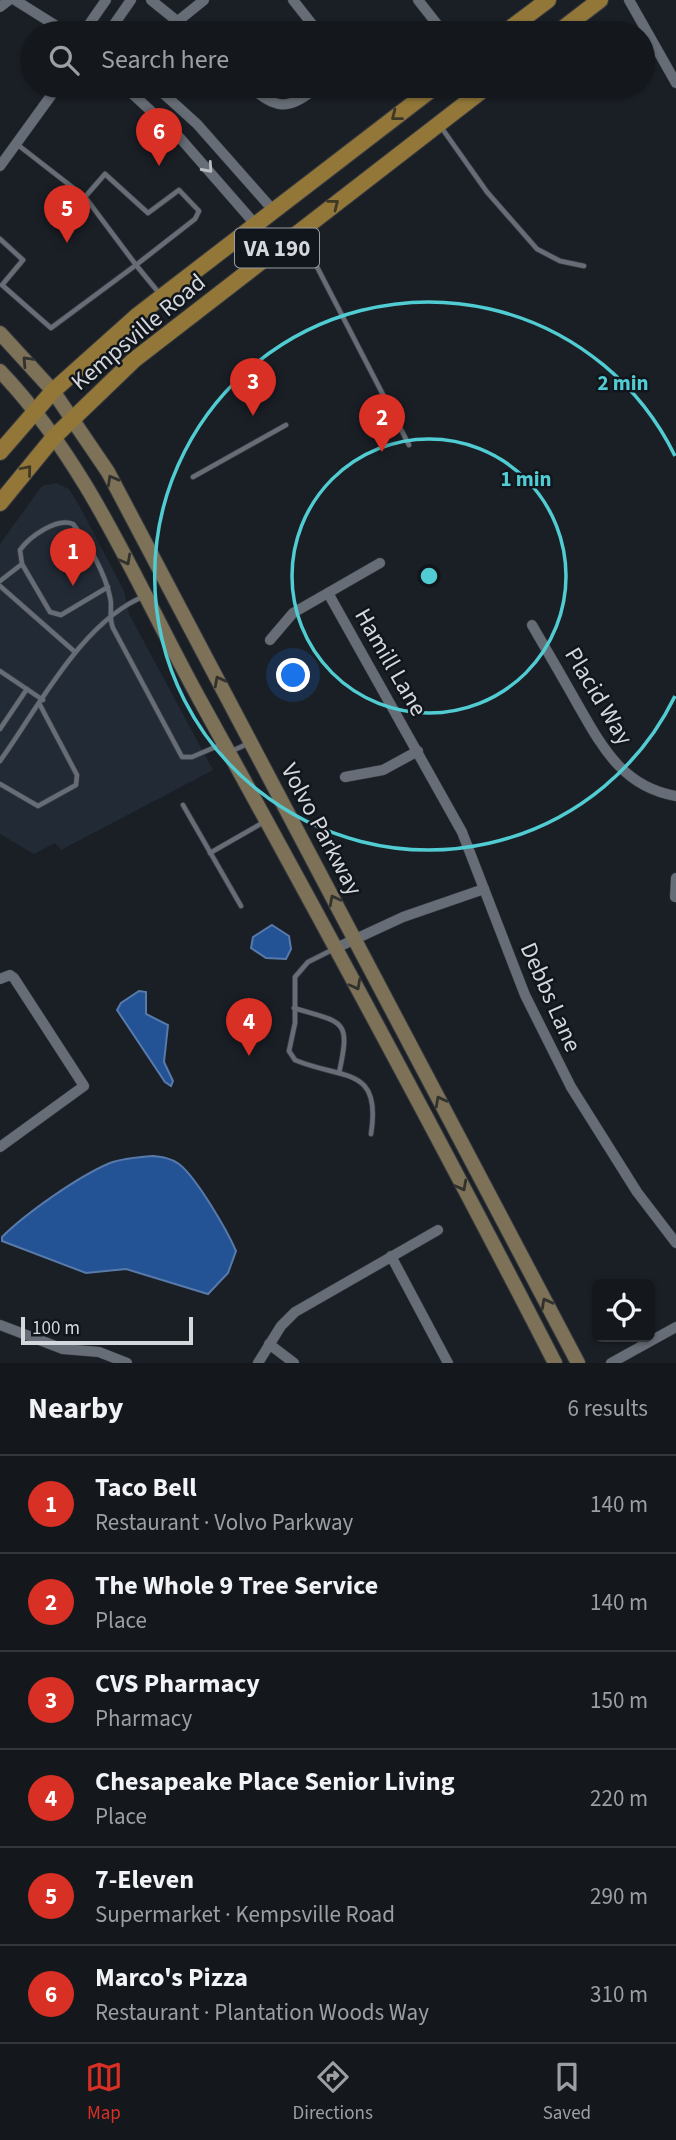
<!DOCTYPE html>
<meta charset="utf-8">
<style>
body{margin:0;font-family:"Source Sans 3",sans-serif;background:#1d2025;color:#f1f3f6}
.controls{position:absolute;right:21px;bottom:21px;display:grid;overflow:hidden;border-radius:10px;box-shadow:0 2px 5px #0004}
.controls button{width:63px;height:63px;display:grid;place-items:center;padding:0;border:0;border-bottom:2px solid #33363b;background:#14171c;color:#f1f3f6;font:35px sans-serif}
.scale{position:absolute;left:21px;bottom:18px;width:172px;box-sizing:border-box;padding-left:7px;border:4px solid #d4d7dc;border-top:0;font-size:19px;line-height:24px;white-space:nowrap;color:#d4d7dc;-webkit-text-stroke:5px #11161c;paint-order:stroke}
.you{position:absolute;left:294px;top:676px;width:24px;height:24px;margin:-18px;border:5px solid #fff;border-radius:50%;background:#1a73e8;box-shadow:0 0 0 10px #1a73e833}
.badge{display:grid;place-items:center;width:46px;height:46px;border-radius:50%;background:#d93025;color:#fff;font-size:23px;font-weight:700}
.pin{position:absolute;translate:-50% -58px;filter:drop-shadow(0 2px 4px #0008)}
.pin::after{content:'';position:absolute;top:37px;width:24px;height:21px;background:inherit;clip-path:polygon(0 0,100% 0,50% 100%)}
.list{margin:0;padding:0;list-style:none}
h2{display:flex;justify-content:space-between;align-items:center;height:91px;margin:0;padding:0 28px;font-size:30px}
h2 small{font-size:23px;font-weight:400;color:#9d9fa3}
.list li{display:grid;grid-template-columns:46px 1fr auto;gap:21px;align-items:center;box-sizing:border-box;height:98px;padding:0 28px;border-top:2px solid #33363b}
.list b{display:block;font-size:26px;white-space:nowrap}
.list p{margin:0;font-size:23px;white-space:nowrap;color:#9d9fa3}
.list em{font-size:23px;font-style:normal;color:#9d9fa3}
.icon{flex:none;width:38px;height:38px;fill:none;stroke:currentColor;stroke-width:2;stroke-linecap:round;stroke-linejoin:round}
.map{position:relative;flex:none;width:676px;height:1363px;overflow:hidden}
.search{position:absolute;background:#14171c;box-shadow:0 2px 5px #0004;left:21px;right:21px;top:21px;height:77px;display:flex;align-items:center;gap:18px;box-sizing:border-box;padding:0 24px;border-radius:38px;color:#9d9fa3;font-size:26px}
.sheet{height:679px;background:#14171c}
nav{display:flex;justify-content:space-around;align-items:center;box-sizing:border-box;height:98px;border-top:2px solid #33363b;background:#14171c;font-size:19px;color:#9d9fa3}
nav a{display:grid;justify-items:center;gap:4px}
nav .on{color:#d93025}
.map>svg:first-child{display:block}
.built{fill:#222a35}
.water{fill:#235295;stroke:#587aaa;stroke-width:2}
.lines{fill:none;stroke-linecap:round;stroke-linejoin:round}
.service-casing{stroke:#373a40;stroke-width:6}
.minor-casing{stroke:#373a40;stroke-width:11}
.secondary-casing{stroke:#373a40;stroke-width:16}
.primary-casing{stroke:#373a40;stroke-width:18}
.service{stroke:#676d76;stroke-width:4.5}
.minor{stroke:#676d76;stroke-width:10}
.secondary{stroke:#7d7257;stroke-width:14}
.primary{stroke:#927739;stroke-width:16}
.oneway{stroke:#3e3826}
.oneway2{stroke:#b9bcc2}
.oneway3{stroke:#31322e}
.ring{fill:none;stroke:#51ccd2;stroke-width:3.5}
.labels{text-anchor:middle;stroke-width:5;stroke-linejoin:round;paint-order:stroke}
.shield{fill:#11161c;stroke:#9a9da2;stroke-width:2}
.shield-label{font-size:23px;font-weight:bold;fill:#d4d7dc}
.street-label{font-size:24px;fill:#d4d7dc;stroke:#11161c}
.centre{fill:#51ccd2;stroke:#11161c;stroke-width:3.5}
.ring-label{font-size:21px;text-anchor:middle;font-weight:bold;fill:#51ccd2;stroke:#11161c;stroke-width:5;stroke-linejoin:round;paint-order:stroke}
</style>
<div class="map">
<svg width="676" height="1363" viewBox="0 0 676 1363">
<rect width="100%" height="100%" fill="#1a1f26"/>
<path class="built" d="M 56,483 L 69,489 L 80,507 L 124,591 L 129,614 L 213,770 L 61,850 L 55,843 L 34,854 L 0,834 L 0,544 L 42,486 Z"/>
<g class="water">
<path d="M 272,925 L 289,936 L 291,949 L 286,959 L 266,958 L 251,948 L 253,937 Z"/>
<path d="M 139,991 L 146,992 L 146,1014 L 168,1025 L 164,1062 L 173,1081 L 171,1086 L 165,1082 L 117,1010 L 121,1003 Z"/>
<path d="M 153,1156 C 162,1157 171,1158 179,1164 C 196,1177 227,1230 236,1251 L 228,1273 L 208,1294 L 126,1269 L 86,1273 L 2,1241 L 2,1237 C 26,1213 79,1176 110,1163 C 124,1158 138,1157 153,1156 Z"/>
</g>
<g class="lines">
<defs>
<g id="service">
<path d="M 441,127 L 487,192 L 537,249 L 560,261 L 584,266"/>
<path d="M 18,145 L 85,197 L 105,174 L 148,213 L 179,190 L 199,211 L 195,219 L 136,265 L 159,293"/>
<path d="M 300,234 L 409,445"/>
<path d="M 0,239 L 23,260 L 2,285 L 51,328 L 136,265 L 85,197"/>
<path d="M 193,477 L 286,425"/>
<path d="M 0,581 L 22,564"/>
<path d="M 0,586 L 75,652"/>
<path d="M 108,587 L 61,615 L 50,612 L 22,564 L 20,550 C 29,537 57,517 73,524 C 88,543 105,573 110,597 C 113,608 108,616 113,628 L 182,757 L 192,757 L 220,745"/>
<path d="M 0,671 L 43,700"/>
<path d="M 0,729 L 27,689"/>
<path d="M 230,752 L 247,744"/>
<path d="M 0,761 C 38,708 83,620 145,596"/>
<path d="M 0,784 L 38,806 L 76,785 L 77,775 L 40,705"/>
<path d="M 183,805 L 241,906"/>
<path d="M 210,853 L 264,822"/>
<path d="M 332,950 L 308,962 L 295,977 L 295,1023 L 289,1051 L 295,1060 C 342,1080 382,1065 371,1134"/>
<path d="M 294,1008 C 344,1023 351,1019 339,1073"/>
</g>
<g id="minor">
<path d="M 15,0 L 66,32 L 84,33"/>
<path d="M 151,0 L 192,33"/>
<path d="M 293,0 L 319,33"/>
<path d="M 418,0 L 444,33"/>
<path d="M 629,0 L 676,83"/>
<path d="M 0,7 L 9,0"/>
<path d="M 178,21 L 204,0"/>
<path d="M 83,33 L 106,0"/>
<path d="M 108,33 L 131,0"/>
<path d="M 124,86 L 180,138 L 255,224"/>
<path d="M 155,86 L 197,124 L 273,210"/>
<path d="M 250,86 C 276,111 291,110 318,86"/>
<path d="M 0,166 L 58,86"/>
<path d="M 328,593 L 462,832 L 525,995 L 571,1087 L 637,1192 L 676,1243"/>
<path d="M 532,625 C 547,651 563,678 578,705 C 602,747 623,787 676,796"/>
<path d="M 270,640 L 293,613 L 380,563"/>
<path d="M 345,777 L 383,770 L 418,751"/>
<path d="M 675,897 L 676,878"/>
<path d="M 336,948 L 403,917 L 484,889"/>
<path d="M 0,979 L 10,975 L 14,978 L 84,1086 L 0,1147"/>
<path d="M 391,1256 L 448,1363"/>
<path d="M 0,1325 L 63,1349 L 99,1352 L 127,1363"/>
<path d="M 269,1344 L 294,1363"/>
<path d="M 258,1363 L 281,1326 L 295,1312 L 438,1230"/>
<path d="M 611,1363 L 676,1327"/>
</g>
<g id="secondary">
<path d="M 0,333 L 53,391 L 108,472 L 578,1363"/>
<path d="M 0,371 C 90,465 139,590 201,702 C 322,921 441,1141 555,1363"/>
</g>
<g id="primary">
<path d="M 504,33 L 548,0"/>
<path d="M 557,33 L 600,0"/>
<path d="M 0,452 L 53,391 L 138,315 L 436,86"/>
<path d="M 0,503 L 54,437 L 134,360 L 488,86"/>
</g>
</defs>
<use href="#service" class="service-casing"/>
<use href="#minor" class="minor-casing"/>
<use href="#secondary" class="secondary-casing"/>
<use href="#primary" class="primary-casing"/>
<use href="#service" class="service"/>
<use href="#minor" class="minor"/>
<use href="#secondary" class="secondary"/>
<use href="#primary" class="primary"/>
</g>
<defs><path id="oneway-chevron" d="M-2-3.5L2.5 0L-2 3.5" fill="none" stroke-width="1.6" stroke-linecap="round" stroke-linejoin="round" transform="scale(1.75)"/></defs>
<g class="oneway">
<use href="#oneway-chevron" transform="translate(396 116) rotate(142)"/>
<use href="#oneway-chevron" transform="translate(334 204) rotate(-38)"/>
<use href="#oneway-chevron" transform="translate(27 470) rotate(-50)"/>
</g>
<use class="oneway2" href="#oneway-chevron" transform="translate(208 168) rotate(48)"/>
<g class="oneway3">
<use href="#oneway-chevron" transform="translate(27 361) rotate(-133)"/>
<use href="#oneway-chevron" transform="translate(112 480) rotate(-119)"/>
<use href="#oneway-chevron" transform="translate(126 560) rotate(62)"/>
<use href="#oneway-chevron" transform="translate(219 681) rotate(-118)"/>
<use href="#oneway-chevron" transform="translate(334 900) rotate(-118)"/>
<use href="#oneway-chevron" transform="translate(356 985) rotate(62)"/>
<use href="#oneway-chevron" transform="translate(440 1101) rotate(-118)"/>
<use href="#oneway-chevron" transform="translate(462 1186) rotate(62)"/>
<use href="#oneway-chevron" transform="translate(546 1303) rotate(-118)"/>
</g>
<g class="ring">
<circle cx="429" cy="576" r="137"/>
<path d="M675 696A274 274 0 1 1 675 456"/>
</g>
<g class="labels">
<rect class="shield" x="235" y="228.5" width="84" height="39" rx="5"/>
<g class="shield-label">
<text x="277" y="256">VA 190</text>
</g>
<g class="street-label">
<text transform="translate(138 332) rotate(-40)" y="8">Kempsville Road</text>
<text transform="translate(391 662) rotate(60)" y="8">Hamill Lane</text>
<text transform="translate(599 696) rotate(59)" y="8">Placid Way</text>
<text transform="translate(322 829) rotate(62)" y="8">Volvo Parkway</text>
<text transform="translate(551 997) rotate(66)" y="8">Debbs Lane</text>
</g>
</g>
<circle cx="429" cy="576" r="10" class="centre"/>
<g class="ring-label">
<text x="623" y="390">2 min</text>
<text x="526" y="486">1 min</text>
</g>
</svg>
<div class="controls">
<button><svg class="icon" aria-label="locate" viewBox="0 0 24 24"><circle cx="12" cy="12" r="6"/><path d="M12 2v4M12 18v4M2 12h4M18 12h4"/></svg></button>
</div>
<div class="scale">100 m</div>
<div class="you"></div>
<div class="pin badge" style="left:73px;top:586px">1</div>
<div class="pin badge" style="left:382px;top:452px">2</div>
<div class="pin badge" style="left:253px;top:416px">3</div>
<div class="pin badge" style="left:249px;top:1056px">4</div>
<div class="pin badge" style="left:67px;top:243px">5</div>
<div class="pin badge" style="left:159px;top:166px">6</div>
<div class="search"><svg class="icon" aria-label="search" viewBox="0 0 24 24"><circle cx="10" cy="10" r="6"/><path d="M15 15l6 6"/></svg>Search here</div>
</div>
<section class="sheet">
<h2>Nearby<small>6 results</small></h2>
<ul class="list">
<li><span class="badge">1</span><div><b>Taco Bell</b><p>Restaurant · Volvo Parkway</p></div><em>140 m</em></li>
<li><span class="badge">2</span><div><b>The Whole 9 Tree Service</b><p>Place</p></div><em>140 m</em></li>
<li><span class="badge">3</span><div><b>CVS Pharmacy</b><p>Pharmacy</p></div><em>150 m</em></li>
<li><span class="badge">4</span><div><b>Chesapeake Place Senior Living</b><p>Place</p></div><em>220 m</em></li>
<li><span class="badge">5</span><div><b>7-Eleven</b><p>Supermarket · Kempsville Road</p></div><em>290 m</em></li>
<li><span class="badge">6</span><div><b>Marco's Pizza</b><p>Restaurant · Plantation Woods Way</p></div><em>310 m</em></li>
</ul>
</section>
<nav>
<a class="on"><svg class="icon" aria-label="map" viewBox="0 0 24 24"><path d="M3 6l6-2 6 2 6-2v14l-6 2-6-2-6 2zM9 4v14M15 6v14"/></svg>Map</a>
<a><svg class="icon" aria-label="directions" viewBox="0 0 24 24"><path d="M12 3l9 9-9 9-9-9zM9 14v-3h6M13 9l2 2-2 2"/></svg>Directions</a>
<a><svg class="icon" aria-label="saved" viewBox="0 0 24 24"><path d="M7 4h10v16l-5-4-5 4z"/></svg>Saved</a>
</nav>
